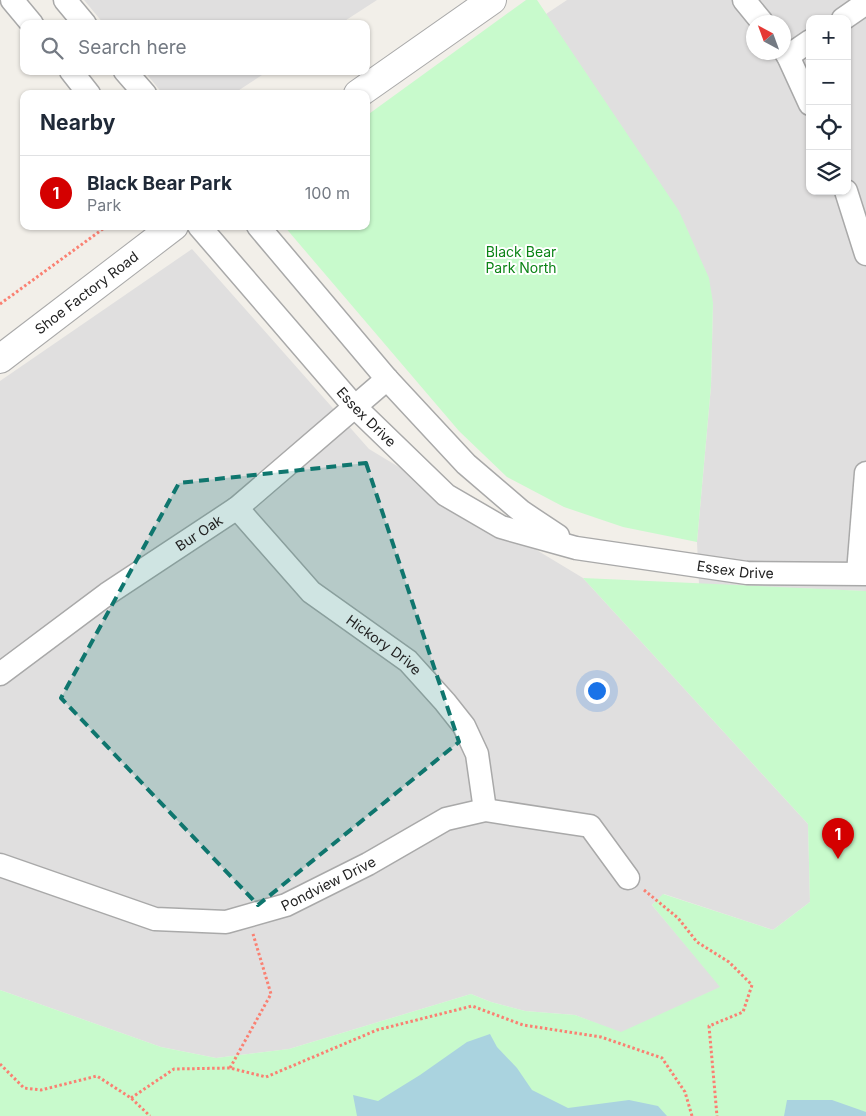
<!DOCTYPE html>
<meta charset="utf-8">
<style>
body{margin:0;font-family:Inter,sans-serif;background:#f6f6f7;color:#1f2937}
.controls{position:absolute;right:15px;top:15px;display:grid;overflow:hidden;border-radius:10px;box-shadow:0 1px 4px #0004}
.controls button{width:45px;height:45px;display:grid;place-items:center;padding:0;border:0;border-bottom:1px solid #e0e1e3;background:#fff;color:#1f2937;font:25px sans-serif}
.compass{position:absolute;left:746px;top:15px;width:45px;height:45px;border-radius:50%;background:#fff;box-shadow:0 1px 4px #0004;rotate:319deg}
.you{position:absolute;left:596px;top:690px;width:18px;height:18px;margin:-12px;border:4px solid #fff;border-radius:50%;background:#1a73e8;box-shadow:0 0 0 8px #1a73e833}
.badge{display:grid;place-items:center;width:32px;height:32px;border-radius:50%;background:#d40000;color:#fff;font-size:16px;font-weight:700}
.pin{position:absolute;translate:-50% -41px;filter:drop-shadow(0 1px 2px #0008)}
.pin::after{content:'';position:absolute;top:26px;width:18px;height:15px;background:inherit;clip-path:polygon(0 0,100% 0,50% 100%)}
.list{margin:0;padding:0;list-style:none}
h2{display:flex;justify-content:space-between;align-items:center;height:65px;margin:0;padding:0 20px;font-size:21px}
h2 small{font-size:16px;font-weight:400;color:#747a83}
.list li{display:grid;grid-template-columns:32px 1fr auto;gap:15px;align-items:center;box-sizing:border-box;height:75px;padding:0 20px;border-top:1px solid #e0e1e3}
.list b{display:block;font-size:19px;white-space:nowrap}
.list p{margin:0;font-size:16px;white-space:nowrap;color:#747a83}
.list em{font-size:16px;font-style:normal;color:#747a83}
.icon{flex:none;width:28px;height:28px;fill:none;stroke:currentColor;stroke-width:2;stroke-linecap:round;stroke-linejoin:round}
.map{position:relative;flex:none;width:866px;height:1116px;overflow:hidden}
.search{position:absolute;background:#fff;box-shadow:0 1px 4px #0004;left:20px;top:20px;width:350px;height:55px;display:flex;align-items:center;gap:12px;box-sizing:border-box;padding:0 18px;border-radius:10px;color:#747a83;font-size:19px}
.panel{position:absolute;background:#fff;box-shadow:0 1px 4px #0004;left:20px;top:90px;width:350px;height:140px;border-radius:10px}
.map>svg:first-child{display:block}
.residential{fill:#e0dfdf;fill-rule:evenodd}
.park{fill:#c8facc}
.water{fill:#aad3df}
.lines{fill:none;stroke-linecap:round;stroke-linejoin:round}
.minor-casing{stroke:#a9a9a9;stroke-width:25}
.tertiary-casing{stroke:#a9a9a9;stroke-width:30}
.path{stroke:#fa8072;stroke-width:3;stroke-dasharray:2.5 2.5;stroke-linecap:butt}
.minor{stroke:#fff;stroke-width:22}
.tertiary{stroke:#fff;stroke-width:28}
.marked{fill:#0f766e;fill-opacity:0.2;stroke:#0f766e;stroke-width:4;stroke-dasharray:10 6;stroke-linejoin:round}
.labels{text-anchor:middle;stroke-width:4;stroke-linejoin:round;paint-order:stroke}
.park-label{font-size:14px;fill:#0c8416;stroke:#fff}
.street-label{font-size:14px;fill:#222;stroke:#fff}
</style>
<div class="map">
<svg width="866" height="1116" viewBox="0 0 866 1116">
<rect width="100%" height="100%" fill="#f2efe9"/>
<g class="residential">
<path d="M 84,0 L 377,0 L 340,24 L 104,24 Z"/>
<path d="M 567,0 L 866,0 L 866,591 L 699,584 L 697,542 L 711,386 L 713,303 L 546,14 ZM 810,19 L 847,19 L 847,191 L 810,191 ZM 754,22 L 784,22 L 784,52 L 754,52 Z"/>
<path d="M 144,71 L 268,71 L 233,94 L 163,94 Z"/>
<path d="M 192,249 L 369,449 L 583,578 L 808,824 L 810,902 L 773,930 L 664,894 L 652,905 L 721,987 L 621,1033 L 575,1015 L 525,1011 L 491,1002 L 471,994 L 289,1049 L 216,1058 L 161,1047 L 0,990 L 0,381 Z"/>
</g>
<g class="park">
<path d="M 526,0 L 537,0 L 679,211 L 709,278 L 713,303 L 711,386 L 697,542 L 623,527 L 564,507 L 507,477 L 459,431 L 284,226 L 366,226 L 366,116 Z"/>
<path d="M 583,578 L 866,591 L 866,1116 L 0,1116 L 0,990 L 161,1047 L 216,1058 L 289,1049 L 471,994 L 491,1002 L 525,1011 L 575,1015 L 621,1032 L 720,987 L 652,905 L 663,894 L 773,930 L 810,902 L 808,824 Z"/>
</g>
<g class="water">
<path d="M 490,1034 L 497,1047 L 517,1068 L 532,1090 L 568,1108 L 629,1100 L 658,1106 L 667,1116 L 357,1116 L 353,1095 L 378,1101 L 420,1075 L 467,1042 Z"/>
<path d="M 787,1100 L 832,1100 L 866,1112 L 866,1116 L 784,1116 Z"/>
</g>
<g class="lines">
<defs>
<g id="minor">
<path d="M 12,0 L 32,24"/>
<path d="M 65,0 L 85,24"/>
<path d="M 744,0 L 762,22"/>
<path d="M 843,19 L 866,3"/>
<path d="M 784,50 L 788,56 L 810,104"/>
<path d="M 788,56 L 810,41"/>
<path d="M 71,71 L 89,94"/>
<path d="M 125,71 L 145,94"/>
<path d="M 846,191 L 866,254"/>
<path id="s1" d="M 199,226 L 354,406 L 446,495 L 501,527 L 576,548 L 747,573 L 866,574"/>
<path d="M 258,226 L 387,379 L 466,464 L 522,512 L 558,536"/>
<path id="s2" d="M 237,508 L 311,592 L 408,661 L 445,702 L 464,726 L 477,754 L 485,810"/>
<path d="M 858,573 L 866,473"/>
<path id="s3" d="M 0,674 L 107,594 L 237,508 L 387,379"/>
<path id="s4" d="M 0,865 L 155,919 L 226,922 L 286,905 L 368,864 L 446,819 L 485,810 L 590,826 L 628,878"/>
</g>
<g id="tertiary">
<path d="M 358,94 L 492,0"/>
<path id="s5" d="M 0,359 L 174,226"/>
</g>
</defs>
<use href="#minor" class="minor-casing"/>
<use href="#tertiary" class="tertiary-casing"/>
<g class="path">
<path d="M 0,304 L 107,226"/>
<path d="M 644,890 L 678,918 L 697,942 L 729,962 L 752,985 L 743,1012 L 709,1026 L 717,1116"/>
<path d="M 0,1064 L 24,1088 L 41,1090 L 97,1076 L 131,1098 L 150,1116"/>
<path d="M 230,1068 L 271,994 L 253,934"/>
<path d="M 131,1098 L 174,1069 L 230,1068 L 266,1077 L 377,1030 L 472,1006 L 523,1025 L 601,1037 L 662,1058 L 685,1092 L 692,1116"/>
</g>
<use href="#minor" class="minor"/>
<use href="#tertiary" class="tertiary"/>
</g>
<path class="marked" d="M 366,463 L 459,742 L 258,905 L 61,698 L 179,483 Z"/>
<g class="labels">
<g class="park-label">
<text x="521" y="257">Black Bear<tspan x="521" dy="16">Park North</tspan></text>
</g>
<g class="street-label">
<text dy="5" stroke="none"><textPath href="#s5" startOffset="109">Shoe Factory Road</textPath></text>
<text dy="5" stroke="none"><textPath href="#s1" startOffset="254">Essex Drive</textPath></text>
<text dy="5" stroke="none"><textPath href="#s3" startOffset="244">Bur Oak</textPath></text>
<text dy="5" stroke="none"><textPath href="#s1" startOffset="668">Essex Drive</textPath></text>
<text dy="5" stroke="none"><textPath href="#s2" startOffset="202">Hickory Drive</textPath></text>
<text dy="5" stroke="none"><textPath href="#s4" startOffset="345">Pondview Drive</textPath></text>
</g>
</g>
</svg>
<div class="controls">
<button>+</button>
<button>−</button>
<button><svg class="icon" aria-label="locate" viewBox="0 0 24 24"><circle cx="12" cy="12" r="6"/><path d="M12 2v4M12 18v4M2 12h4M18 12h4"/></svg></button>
<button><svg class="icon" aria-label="layers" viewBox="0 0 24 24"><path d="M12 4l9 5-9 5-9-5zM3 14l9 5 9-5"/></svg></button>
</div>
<svg class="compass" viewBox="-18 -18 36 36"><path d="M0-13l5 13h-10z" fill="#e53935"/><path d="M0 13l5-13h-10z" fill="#747a83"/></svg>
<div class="you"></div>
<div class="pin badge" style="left:838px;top:859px">1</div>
<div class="search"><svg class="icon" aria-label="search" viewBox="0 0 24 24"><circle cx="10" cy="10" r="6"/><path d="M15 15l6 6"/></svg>Search here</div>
<section class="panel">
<h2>Nearby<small></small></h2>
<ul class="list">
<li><span class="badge">1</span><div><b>Black Bear Park</b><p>Park</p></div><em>100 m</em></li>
</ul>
</section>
</div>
